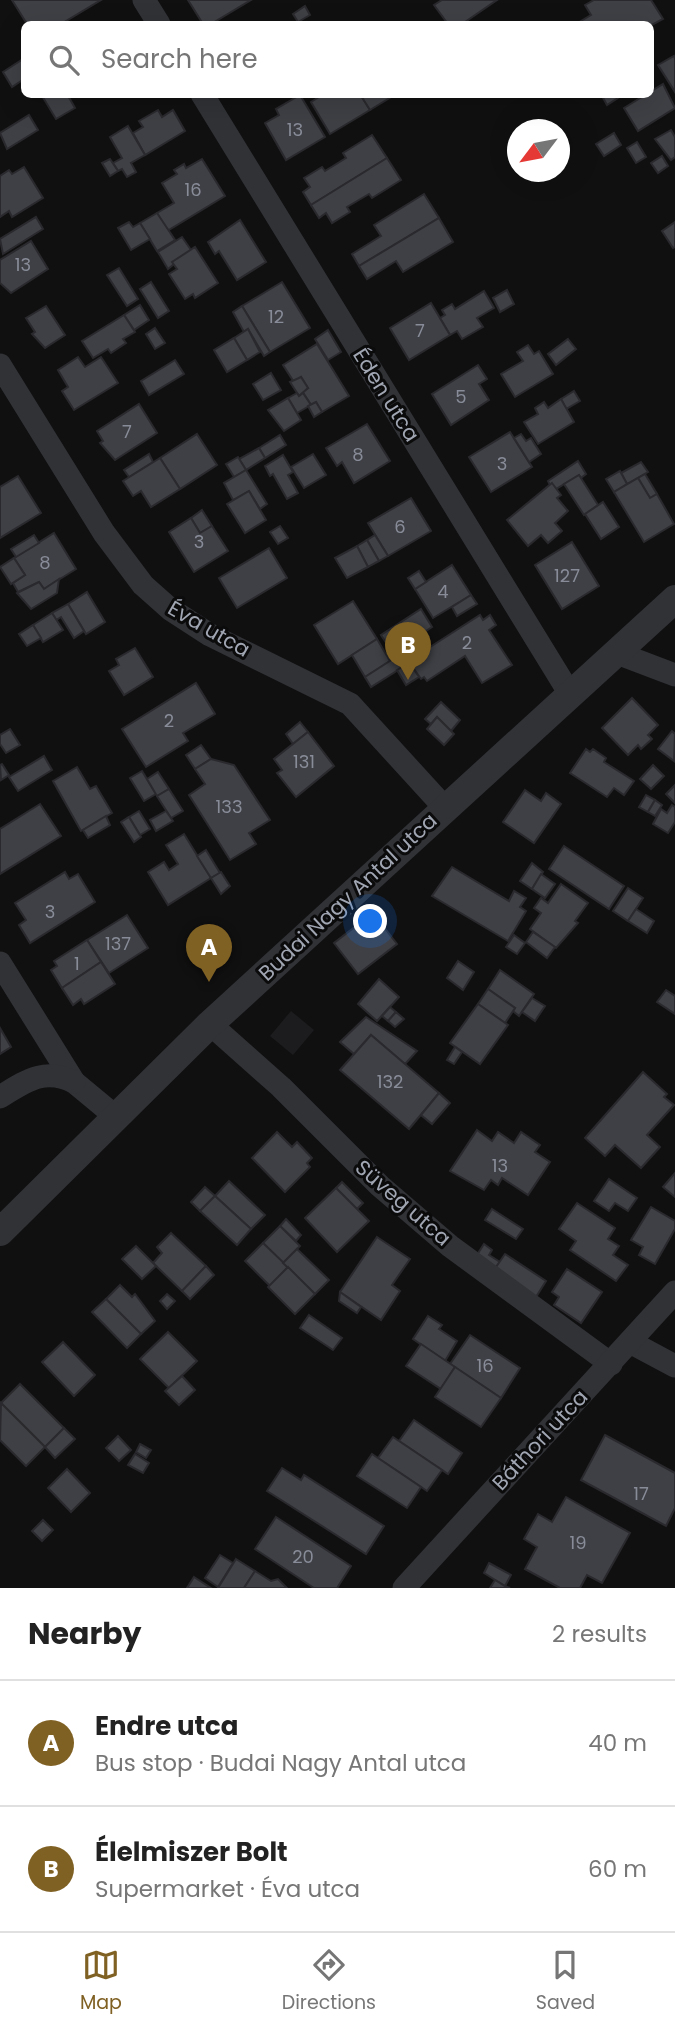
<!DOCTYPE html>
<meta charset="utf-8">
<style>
body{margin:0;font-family:Poppins,sans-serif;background:#f6f6f6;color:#222}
.compass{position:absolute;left:507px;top:119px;width:63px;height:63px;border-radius:50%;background:#fff;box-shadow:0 7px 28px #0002;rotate:238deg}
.you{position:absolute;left:371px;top:922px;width:24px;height:24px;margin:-18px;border:5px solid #fff;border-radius:50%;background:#1a73e8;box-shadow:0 0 0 10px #1a73e833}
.badge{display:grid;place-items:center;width:46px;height:46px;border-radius:50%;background:#806124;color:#fff;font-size:23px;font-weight:700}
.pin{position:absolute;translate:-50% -58px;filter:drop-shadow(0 2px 4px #0008)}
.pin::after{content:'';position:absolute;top:37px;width:24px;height:21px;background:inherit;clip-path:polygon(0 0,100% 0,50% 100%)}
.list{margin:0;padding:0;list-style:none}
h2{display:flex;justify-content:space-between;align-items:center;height:91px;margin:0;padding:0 28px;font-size:30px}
h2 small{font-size:23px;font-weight:400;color:#767676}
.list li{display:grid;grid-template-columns:46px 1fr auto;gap:21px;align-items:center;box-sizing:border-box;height:126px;padding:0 28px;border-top:2px solid #e0e0e0}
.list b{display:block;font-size:26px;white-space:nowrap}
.list p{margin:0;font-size:23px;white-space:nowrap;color:#767676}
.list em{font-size:23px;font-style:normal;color:#767676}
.icon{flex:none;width:38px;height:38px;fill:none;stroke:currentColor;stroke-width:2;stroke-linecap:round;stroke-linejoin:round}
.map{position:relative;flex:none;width:675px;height:1588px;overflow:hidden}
.search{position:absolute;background:#fff;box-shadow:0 7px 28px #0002;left:21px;right:21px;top:21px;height:77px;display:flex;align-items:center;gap:18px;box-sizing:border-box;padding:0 24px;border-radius:10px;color:#767676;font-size:26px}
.sheet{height:343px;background:#fff}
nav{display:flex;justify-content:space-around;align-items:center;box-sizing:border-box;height:98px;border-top:2px solid #e0e0e0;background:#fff;font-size:19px;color:#767676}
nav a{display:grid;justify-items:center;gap:4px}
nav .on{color:#806124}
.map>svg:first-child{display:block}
.built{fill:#1c1c1e}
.building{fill:#3f4045;stroke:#2a2a2e;stroke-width:2}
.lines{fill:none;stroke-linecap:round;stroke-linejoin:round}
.minor{stroke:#313236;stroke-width:23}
.tertiary{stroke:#313236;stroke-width:28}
.labels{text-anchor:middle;stroke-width:6;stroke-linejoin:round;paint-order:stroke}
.number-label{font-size:18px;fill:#888c98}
.street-label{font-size:21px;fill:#a1a6b3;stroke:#0b0b0c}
</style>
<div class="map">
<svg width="675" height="1588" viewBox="0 0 675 1588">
<rect width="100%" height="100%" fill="#101011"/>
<path class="built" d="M 291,1011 L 314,1030 L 293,1055 L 270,1036 Z"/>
<g class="building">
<path d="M 12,0 L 101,0 L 61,24 L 27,24 Z"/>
<path d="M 188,0 L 251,0 L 211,24 L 203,24 Z"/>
<path d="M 442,0 L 497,0 L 462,24 L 448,24 L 434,5 Z"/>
<path d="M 594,0 L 651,0 L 663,19 L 650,26 L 576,24 L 591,15 L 585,5 Z"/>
<path d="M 305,6 L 310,15 L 298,22 L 293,14 Z"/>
<path d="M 674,56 L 675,58 L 675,92 L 658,65 Z"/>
<path d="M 23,59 L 24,79 L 12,87 L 3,72 Z"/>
<path d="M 663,84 L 675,108 L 638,131 L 624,108 Z"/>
<path d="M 41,94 L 67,94 L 75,108 L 56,119 Z"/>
<path d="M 324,94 L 360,94 L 370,110 L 330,134 L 311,102 Z"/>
<path d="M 360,94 L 396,94 L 370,110 Z"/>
<path d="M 601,94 L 624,94 L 607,105 Z"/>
<path d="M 300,95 L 325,137 L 286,160 L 265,123 L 279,115 L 276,109 Z"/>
<path d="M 158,110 L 162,117 L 173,110 L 185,131 L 145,155 L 133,133 L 143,127 L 139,121 Z"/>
<path d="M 29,115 L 38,130 L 7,149 L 0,133 Z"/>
<path d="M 128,126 L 145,155 L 131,163 L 136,172 L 127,177 L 122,169 L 118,171 L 113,163 L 122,158 L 110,137 Z"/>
<path d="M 671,130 L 675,137 L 675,157 L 671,160 L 655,139 Z"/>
<path d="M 614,133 L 621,145 L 604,156 L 596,144 Z"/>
<path d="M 372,135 L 387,158 L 311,205 L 303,192 L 310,187 L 304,178 L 322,167 L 325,171 L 346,158 L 343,153 Z"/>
<path d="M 637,142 L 646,157 L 636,163 L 627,148 Z"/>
<path d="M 662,156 L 668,166 L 658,173 L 651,163 Z"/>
<path d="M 387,158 L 401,180 L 372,198 L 369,194 L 347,207 L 350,212 L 332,223 L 326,213 L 319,218 L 311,205 Z"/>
<path d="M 110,159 L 118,171 L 110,176 L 102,163 Z"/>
<path d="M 202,159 L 225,196 L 167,231 L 157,213 L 174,203 L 162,183 L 177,174 L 174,170 L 184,164 L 186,168 Z"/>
<path d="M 24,167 L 43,198 L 12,217 L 9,211 L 0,217 L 0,176 L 9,170 L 12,174 Z"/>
<path d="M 424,194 L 439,218 L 359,266 L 352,254 L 381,236 L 374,225 Z"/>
<path d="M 157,213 L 175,240 L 157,251 L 140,223 Z"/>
<path d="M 36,217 L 43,229 L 3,254 L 0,239 Z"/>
<path d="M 439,218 L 453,242 L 403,272 L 396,261 L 367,279 L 359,266 Z"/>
<path d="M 240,220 L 266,262 L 237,280 L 219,251 L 215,254 L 208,242 Z"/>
<path d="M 129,222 L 133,227 L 140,223 L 150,239 L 131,250 L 118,228 Z"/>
<path d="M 675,222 L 675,247 L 673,248 L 662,231 Z"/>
<path d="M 182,237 L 191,250 L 168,269 L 158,252 Z"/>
<path d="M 31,241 L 48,269 L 11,293 L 0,283 L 0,260 Z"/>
<path d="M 195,247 L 218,283 L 195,298 L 193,294 L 185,299 L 169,274 L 177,269 L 172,262 Z"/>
<path d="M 119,268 L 138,299 L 127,306 L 107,275 Z"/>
<path d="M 151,282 L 169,311 L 158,318 L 140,289 Z"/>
<path d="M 282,282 L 310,328 L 270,352 L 242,306 Z"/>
<path d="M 507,290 L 514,304 L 500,312 L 493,298 Z"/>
<path d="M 484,291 L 494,308 L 477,318 L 483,327 L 462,339 L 457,331 L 450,335 L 440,318 L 445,315 L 442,310 L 452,304 L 455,309 Z"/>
<path d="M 431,303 L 450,335 L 409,360 L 390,328 Z"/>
<path d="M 140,305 L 149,320 L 134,330 L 124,315 Z"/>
<path d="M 46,306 L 65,335 L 45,348 L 32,334 L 35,332 L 26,318 Z"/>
<path d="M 242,306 L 270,352 L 264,356 L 248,329 L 244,332 L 233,312 Z"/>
<path d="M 124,315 L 135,332 L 123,339 L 126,343 L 111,353 L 108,349 L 93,358 L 82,341 Z"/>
<path d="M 155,328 L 165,343 L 155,349 L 146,334 Z"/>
<path d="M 248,329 L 260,352 L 247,360 L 234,338 Z"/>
<path d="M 328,330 L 341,352 L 328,360 L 315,339 Z"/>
<path d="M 234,338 L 247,360 L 227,372 L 214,350 Z"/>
<path d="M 568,339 L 576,349 L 556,365 L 548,354 Z"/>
<path d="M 317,344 L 349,396 L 322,412 L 316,402 L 311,405 L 302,391 L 308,388 L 301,377 L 294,382 L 283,365 Z"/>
<path d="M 528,345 L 534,354 L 539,351 L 553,374 L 515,397 L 501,374 L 523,361 L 517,352 Z"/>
<path d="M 78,357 L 85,367 L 101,357 L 118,383 L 74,410 L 62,391 L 68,387 L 58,370 Z"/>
<path d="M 175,360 L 184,374 L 149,395 L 141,381 Z"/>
<path d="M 478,365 L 487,379 L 479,384 L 489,400 L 451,425 L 432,394 Z"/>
<path d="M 271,373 L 281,390 L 263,400 L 253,384 Z"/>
<path d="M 301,377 L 308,388 L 299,396 L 290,382 Z"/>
<path d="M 574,391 L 580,401 L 566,409 L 561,399 Z"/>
<path d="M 297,393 L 299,396 L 303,393 L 311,405 L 297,413 L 288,398 Z"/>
<path d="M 288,398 L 301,420 L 284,431 L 268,410 Z"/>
<path d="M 561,399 L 574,422 L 538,444 L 524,422 L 538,414 L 535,408 L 544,402 L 548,408 Z"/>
<path d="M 316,402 L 322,412 L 314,417 L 308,406 Z"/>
<path d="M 139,404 L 157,433 L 115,460 L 100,443 L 103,441 L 97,431 Z"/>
<path d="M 367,424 L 390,461 L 354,483 L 342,462 L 337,466 L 326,448 Z"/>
<path d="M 510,432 L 532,467 L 491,492 L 469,457 Z"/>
<path d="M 197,434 L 217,465 L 180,489 L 160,458 Z"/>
<path d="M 521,434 L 526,441 L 531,438 L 541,454 L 529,462 L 514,438 Z"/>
<path d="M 280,435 L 286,445 L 265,458 L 259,448 Z"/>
<path d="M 259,448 L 265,458 L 246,470 L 239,459 Z"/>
<path d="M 149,454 L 153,462 L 129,477 L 124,470 Z"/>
<path d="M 313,454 L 326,475 L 304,488 L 291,467 Z"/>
<path d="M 283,455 L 293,472 L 288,475 L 298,493 L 287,499 L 273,474 L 270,476 L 265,466 Z"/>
<path d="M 238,457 L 246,470 L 234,477 L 226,464 Z"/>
<path d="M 160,458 L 180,489 L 151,507 L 141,491 L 133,496 L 123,481 Z"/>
<path d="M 578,461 L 586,474 L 581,478 L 579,475 L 556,489 L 550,485 L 548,481 Z"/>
<path d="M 641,462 L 648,472 L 627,484 L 621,473 Z"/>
<path d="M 246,470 L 267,504 L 260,509 L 249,491 L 233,500 L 224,483 Z"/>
<path d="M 620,471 L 627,484 L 614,492 L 606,479 Z"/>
<path d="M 645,474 L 657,494 L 650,498 L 638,478 Z"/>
<path d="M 579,475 L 598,505 L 584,515 L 564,484 Z"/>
<path d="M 18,476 L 41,513 L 0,538 L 0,487 Z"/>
<path d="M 638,478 L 650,498 L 657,494 L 674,524 L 644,542 L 614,492 Z"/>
<path d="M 552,483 L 561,495 L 557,498 L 568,511 L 555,523 L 562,531 L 548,543 L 541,535 L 528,546 L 507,520 Z"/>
<path d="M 249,491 L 266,520 L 245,533 L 227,504 Z"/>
<path d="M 411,498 L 431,531 L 388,556 L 368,523 Z"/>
<path d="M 603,502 L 619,527 L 601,539 L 585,514 Z"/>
<path d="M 202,510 L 212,526 L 200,533 L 191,518 Z"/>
<path d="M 191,518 L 200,533 L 212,526 L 228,551 L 194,572 L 169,532 Z"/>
<path d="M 280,526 L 288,538 L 278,544 L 270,532 Z"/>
<path d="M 54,533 L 76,569 L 44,589 L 39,582 L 18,592 L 13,583 L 25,575 L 14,558 Z"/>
<path d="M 34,535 L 39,543 L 16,557 L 11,549 Z"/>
<path d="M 375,535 L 388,556 L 379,561 L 367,540 Z"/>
<path d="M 367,540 L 379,561 L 368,567 L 357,546 Z"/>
<path d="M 572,542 L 599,586 L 562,609 L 535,565 Z"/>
<path d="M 357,546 L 368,567 L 347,578 L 335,558 Z"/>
<path d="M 269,548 L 287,578 L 237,608 L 219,578 Z"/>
<path d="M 14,558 L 25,575 L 11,584 L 0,567 Z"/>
<path d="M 452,565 L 471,595 L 433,618 L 415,589 Z"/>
<path d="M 419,571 L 426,582 L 415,589 L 408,578 Z"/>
<path d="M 59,579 L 57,593 L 31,609 L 17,593 L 39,582 L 44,589 Z"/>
<path d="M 87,592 L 105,622 L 86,634 L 68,604 Z"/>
<path d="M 471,595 L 477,604 L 457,616 L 452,607 Z"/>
<path d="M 353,601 L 377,639 L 338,664 L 314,625 Z"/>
<path d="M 68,604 L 84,631 L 74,638 L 61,617 L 56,620 L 52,613 Z"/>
<path d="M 421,609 L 432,627 L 393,653 L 381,635 Z"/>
<path d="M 52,613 L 63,630 L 43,642 L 33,625 Z"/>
<path d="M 480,615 L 483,620 L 490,615 L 496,625 L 489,630 L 512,665 L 482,683 L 465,656 L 427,681 L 424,677 L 421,679 L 411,665 L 415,662 L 413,658 Z"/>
<path d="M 33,625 L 41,638 L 27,646 L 19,634 Z"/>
<path d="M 377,639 L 390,661 L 365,677 L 352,655 Z"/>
<path d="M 135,648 L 153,677 L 124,695 L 109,671 L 119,665 L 116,659 Z"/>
<path d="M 407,650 L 414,660 L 371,687 L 365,677 Z"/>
<path d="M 414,660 L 411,665 L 419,677 L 406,685 L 397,670 Z"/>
<path d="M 196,683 L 215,714 L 183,733 L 188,741 L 146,767 L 122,729 Z"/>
<path d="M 632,698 L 658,725 L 648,735 L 652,739 L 641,749 L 638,745 L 628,755 L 602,728 Z"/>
<path d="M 441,702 L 460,720 L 451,731 L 437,717 L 431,724 L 425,719 Z"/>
<path d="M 437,717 L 454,734 L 444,745 L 427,729 Z"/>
<path d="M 300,722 L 308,732 L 293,744 L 286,734 Z"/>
<path d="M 10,729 L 20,745 L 6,753 L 0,744 L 0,735 Z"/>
<path d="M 672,731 L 675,734 L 674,761 L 658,749 Z"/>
<path d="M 308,732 L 334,766 L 296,797 L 277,773 L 282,770 L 274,759 Z"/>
<path d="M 201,745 L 211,759 L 195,769 L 186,755 Z"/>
<path d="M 586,749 L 590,752 L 593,749 L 606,758 L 604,762 L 634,781 L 624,795 L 614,788 L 607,797 L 570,773 Z"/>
<path d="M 44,756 L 52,770 L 18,791 L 9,777 Z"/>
<path d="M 211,759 L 234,765 L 270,820 L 249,833 L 256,844 L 230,860 L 189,795 L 205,784 L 195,769 Z"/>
<path d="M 2,764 L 9,775 L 1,780 L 0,765 Z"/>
<path d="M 653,765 L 664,776 L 651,789 L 640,779 Z"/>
<path d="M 77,767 L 90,789 L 96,786 L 112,813 L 81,831 L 53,781 Z"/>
<path d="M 142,771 L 156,794 L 144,801 L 130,778 Z"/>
<path d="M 158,772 L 169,789 L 157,796 L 147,779 Z"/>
<path d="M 675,785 L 675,803 L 666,794 Z"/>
<path d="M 169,789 L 183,811 L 171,818 L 157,796 Z"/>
<path d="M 525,790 L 541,801 L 546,793 L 561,804 L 534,843 L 503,822 Z"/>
<path d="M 646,795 L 655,800 L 648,812 L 639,807 Z"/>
<path d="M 655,800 L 662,805 L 655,816 L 648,812 Z"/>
<path d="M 40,804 L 61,836 L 0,874 L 0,829 Z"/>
<path d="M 672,805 L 675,807 L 675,822 L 668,833 L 653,824 L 661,809 L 667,813 Z"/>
<path d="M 139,811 L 150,829 L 140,835 L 129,817 Z"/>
<path d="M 166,811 L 173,821 L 156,831 L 150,820 Z"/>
<path d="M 106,816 L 110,825 L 88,838 L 83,830 Z"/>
<path d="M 129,817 L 141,837 L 134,842 L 121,822 Z"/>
<path d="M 184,834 L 211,878 L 168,905 L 148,872 L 164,862 L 169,870 L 178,864 L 166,845 Z"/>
<path d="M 564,846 L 624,886 L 609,909 L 549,869 Z"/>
<path d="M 206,850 L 220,873 L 211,878 L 197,856 Z"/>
<path d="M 532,863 L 543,872 L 532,889 L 520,881 Z"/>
<path d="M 452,867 L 509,901 L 514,891 L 526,898 L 520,907 L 526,911 L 508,941 L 432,896 Z"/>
<path d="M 65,872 L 69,879 L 78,874 L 95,902 L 30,943 L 19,925 L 26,920 L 15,903 Z"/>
<path d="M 221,872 L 230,886 L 221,894 L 211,878 Z"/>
<path d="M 541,874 L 555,884 L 545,898 L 532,889 Z"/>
<path d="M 561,884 L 588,903 L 575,921 L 578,923 L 556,948 L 530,929 L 541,913 L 534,908 L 541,898 L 548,903 Z"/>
<path d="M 628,888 L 643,898 L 628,921 L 613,911 Z"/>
<path d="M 636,909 L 654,921 L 647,933 L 628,921 Z"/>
<path d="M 373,913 L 397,944 L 358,974 L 334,943 Z"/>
<path d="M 127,915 L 148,948 L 109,973 L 87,940 Z"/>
<path d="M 533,932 L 555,947 L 547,958 L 526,942 Z"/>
<path d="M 514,935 L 525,943 L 517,954 L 506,947 Z"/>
<path d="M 87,940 L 101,962 L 62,988 L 51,970 L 57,966 L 54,961 Z"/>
<path d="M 458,961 L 474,972 L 463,990 L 447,978 Z"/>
<path d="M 101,962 L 115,984 L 84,1004 L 81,999 L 73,1005 L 62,988 Z"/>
<path d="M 500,970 L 534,994 L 519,1016 L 513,1011 L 515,1008 L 488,989 Z"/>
<path d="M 379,979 L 399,997 L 377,1021 L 358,1004 Z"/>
<path d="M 488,989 L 515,1008 L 505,1023 L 478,1004 Z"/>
<path d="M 666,990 L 675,996 L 675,1014 L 657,1002 Z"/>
<path d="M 532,998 L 545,1006 L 535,1021 L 522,1012 Z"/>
<path d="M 478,1004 L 508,1025 L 480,1064 L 450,1043 Z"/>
<path d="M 390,1007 L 396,1012 L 388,1021 L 382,1016 Z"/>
<path d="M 396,1012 L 404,1019 L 395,1027 L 388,1021 Z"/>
<path d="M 366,1017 L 417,1051 L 405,1064 L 371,1035 L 354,1054 L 340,1042 Z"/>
<path d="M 0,1028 L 11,1047 L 0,1054 Z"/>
<path d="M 371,1035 L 439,1093 L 409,1129 L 340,1070 Z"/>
<path d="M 455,1047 L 462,1052 L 454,1064 L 447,1060 Z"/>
<path d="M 643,1072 L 667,1094 L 664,1097 L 674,1105 L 647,1135 L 660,1147 L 641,1168 L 615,1145 L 605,1156 L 585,1138 Z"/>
<path d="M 439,1093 L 450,1103 L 432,1124 L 421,1115 Z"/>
<path d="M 477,1130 L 492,1141 L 498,1132 L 514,1143 L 521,1132 L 540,1145 L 535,1152 L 550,1162 L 528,1195 L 502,1178 L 498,1185 L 491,1180 L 484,1190 L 450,1171 Z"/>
<path d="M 277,1132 L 292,1147 L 297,1142 L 312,1158 L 307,1163 L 310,1167 L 285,1192 L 252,1158 Z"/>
<path d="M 675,1173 L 675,1197 L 663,1187 Z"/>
<path d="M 609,1179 L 637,1198 L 628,1211 L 615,1203 L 609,1211 L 594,1201 Z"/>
<path d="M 229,1181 L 265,1215 L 251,1229 L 215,1196 Z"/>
<path d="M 342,1182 L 363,1203 L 357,1209 L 336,1188 Z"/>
<path d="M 205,1187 L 215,1196 L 200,1211 L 191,1202 Z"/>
<path d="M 336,1188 L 369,1221 L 337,1252 L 305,1218 Z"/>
<path d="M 215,1196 L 251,1229 L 237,1245 L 200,1211 Z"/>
<path d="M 577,1203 L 615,1228 L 608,1239 L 619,1246 L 613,1255 L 628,1265 L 616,1281 L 570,1250 L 576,1241 L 559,1229 Z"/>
<path d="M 651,1207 L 675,1221 L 675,1229 L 655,1264 L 639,1255 L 643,1247 L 631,1240 Z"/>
<path d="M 492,1209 L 523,1229 L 516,1239 L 485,1220 Z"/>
<path d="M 286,1219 L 301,1235 L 296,1241 L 280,1226 Z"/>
<path d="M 280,1226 L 300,1246 L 283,1263 L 263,1243 Z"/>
<path d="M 171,1233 L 206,1266 L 182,1291 L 153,1263 L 162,1253 L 157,1247 Z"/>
<path d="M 377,1237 L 410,1259 L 392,1285 L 400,1291 L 381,1320 L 340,1292 Z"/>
<path d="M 263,1243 L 288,1267 L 270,1286 L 245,1261 Z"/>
<path d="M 484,1244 L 492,1250 L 489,1255 L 500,1262 L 494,1270 L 475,1258 Z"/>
<path d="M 136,1246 L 156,1266 L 142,1279 L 122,1259 Z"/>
<path d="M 297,1249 L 329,1280 L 315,1294 L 283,1263 Z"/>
<path d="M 505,1254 L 546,1281 L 536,1297 L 494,1270 Z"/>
<path d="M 206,1266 L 214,1275 L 190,1299 L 182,1291 Z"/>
<path d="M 288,1267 L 315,1294 L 295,1314 L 268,1287 Z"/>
<path d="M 567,1269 L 602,1292 L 581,1323 L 554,1305 L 559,1297 L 552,1292 Z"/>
<path d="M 120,1285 L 132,1297 L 135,1294 L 155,1321 L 141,1334 L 106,1299 Z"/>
<path d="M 340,1292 L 361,1307 L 357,1313 L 339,1301 Z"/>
<path d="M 167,1294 L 175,1301 L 167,1309 L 160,1301 Z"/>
<path d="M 106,1299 L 141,1334 L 127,1348 L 92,1312 Z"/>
<path d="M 309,1315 L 342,1338 L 333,1350 L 300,1328 Z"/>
<path d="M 428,1316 L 442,1325 L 439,1329 L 457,1341 L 445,1361 L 413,1339 Z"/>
<path d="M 168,1332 L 197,1361 L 169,1388 L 140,1359 Z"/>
<path d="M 470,1335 L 520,1368 L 501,1398 L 450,1364 Z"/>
<path d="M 63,1342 L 95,1375 L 74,1396 L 42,1362 Z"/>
<path d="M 421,1344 L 455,1367 L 441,1389 L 406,1366 Z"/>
<path d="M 455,1367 L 501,1398 L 481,1427 L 435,1397 Z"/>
<path d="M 182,1376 L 195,1390 L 179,1405 L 165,1391 Z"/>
<path d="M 20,1384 L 64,1428 L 45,1447 L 1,1403 Z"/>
<path d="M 1,1403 L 45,1447 L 26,1466 L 0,1440 Z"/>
<path d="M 414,1420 L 462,1453 L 448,1474 L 399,1441 Z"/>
<path d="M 64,1428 L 75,1439 L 55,1458 L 45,1447 Z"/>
<path d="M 605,1435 L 675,1473 L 675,1508 L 666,1526 L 581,1480 Z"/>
<path d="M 118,1436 L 131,1450 L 119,1461 L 106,1448 Z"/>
<path d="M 393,1437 L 442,1470 L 427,1491 L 378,1458 Z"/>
<path d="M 140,1444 L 151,1450 L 146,1458 L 136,1452 Z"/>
<path d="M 135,1454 L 149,1463 L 143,1473 L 128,1465 Z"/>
<path d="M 372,1454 L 421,1487 L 407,1508 L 357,1476 Z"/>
<path d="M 282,1468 L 301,1480 L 304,1475 L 384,1526 L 366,1554 L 267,1491 Z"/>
<path d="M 67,1469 L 90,1493 L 71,1512 L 48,1488 Z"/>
<path d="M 566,1497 L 630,1533 L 602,1583 L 587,1575 L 580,1588 L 560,1588 L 525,1569 L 537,1547 L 524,1539 L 538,1514 L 552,1522 Z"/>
<path d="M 276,1517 L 351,1566 L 337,1588 L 314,1588 L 255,1549 Z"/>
<path d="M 43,1520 L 53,1530 L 42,1541 L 32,1531 Z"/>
<path d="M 220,1555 L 233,1563 L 218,1587 L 205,1578 Z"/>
<path d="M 236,1559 L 255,1571 L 244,1588 L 218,1588 Z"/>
<path d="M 489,1563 L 511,1575 L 505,1586 L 484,1573 Z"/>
<path d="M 255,1571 L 271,1581 L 278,1579 L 287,1588 L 244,1588 Z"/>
<path d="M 194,1577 L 211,1588 L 187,1588 Z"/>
<path d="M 495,1580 L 505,1586 L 510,1588 L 490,1588 Z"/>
</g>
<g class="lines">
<g class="minor">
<path d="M 144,0 L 159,24"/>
<path d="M 202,94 L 570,694"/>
<path d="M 0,365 L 104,533 L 143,585 L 170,609 L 210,635 L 350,704 L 445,808"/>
<path d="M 617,653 L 675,675"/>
<path d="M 0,963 L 74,1082 L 115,1116"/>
<path d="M 210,1024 L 281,1087 L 380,1186 L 450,1246 L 611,1364"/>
<path d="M 0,1097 C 26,1081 45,1067 74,1082"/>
<path d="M 630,1342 L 675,1366"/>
<path d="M 404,1588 L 675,1292"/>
</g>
<path class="tertiary" d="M 0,1232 L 210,1024 L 675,599"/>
</g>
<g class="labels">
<g class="number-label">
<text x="295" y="136">13</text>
<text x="193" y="196">16</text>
<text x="23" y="271">13</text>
<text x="276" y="323">12</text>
<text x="420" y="337">7</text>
<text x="461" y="403">5</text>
<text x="127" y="438">7</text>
<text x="358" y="461">8</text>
<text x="502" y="470">3</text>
<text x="400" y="533">6</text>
<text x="199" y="548">3</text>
<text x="45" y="569">8</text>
<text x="567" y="582">127</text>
<text x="443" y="598">4</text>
<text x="467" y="649">2</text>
<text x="169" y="727">2</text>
<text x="304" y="768">131</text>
<text x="229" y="813">133</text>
<text x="50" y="918">3</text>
<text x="118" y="950">137</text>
<text x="77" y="970">1</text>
<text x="390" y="1088">132</text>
<text x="500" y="1172">13</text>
<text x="485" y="1372">16</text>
<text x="641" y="1500">17</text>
<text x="578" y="1549">19</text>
<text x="303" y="1563">20</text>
</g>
<g class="street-label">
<text transform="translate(386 395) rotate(58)" y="7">Éden utca</text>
<text transform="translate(209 629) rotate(30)" y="7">Éva utca</text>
<text transform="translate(348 897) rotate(-43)" y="7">Budai Nagy Antal utca</text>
<text transform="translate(403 1203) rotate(41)" y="7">Süveg utca</text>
<text transform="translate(540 1440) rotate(-47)" y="7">Báthori utca</text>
</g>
</g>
</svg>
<svg class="compass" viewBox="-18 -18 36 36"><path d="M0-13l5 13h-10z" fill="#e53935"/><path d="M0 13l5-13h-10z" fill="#767676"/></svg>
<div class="you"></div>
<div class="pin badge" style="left:209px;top:982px">A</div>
<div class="pin badge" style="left:408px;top:680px">B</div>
<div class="search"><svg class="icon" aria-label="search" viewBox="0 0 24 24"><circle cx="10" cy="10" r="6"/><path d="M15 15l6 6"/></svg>Search here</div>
</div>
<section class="sheet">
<h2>Nearby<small>2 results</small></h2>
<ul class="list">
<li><span class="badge">A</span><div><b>Endre utca</b><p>Bus stop · Budai Nagy Antal utca</p></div><em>40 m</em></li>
<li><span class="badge">B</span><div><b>Élelmiszer Bolt</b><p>Supermarket · Éva utca</p></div><em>60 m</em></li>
</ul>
</section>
<nav>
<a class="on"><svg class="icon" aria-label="map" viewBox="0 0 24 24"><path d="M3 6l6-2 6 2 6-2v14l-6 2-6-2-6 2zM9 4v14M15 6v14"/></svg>Map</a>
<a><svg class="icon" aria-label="directions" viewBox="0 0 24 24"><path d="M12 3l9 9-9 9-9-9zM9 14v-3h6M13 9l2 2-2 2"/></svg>Directions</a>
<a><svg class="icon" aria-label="saved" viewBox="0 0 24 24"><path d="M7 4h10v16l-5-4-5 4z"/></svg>Saved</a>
</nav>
